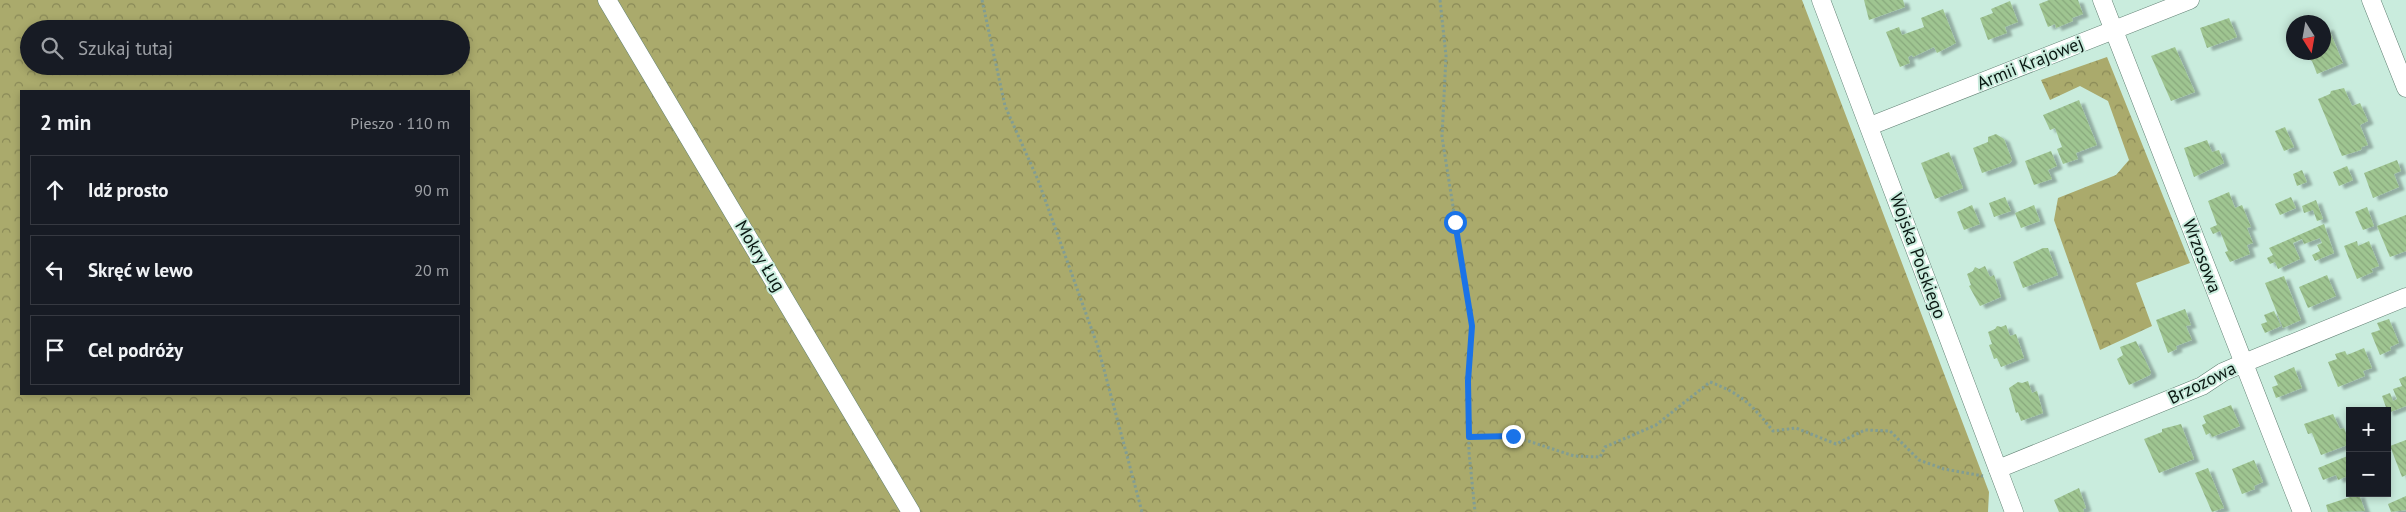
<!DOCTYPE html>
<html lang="pl">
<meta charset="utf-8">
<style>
body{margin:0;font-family:"PT Sans",sans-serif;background:#20242c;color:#f1f3f6}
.controls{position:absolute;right:15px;bottom:15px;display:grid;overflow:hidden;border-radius:0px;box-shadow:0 2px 8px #0003}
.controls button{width:45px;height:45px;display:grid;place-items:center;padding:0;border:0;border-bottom:1px solid #363941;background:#171b24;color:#f1f3f6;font:25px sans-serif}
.compass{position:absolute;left:2286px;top:15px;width:45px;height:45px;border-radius:50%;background:#171b24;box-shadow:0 2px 8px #0003;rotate:169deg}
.stop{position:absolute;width:15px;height:15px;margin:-11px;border:4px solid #1a73e8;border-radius:50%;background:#fff}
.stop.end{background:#1a73e8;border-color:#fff;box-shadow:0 1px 5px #0008}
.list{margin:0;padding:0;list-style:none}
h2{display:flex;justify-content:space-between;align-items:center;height:65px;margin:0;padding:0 20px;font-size:21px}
h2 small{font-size:16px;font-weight:400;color:#9ea1a6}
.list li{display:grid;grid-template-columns:32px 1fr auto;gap:15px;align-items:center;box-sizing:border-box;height:70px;margin:0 10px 10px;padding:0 10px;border:1px solid #363941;border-radius:0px}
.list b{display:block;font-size:19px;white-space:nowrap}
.list em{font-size:16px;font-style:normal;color:#9ea1a6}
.icon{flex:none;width:28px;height:28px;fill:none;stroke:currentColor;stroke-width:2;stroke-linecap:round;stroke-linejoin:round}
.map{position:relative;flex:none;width:2406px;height:512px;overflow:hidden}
.search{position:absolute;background:#171b24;box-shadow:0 2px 8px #0003;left:20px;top:20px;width:450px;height:55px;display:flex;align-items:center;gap:12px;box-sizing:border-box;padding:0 18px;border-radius:28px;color:#9ea1a6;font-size:19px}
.panel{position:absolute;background:#171b24;box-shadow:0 2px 8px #0003;left:20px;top:90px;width:450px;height:305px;border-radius:0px}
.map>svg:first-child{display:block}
.forest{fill:url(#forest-crowns);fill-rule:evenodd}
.building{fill:url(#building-back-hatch);filter:url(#shadow)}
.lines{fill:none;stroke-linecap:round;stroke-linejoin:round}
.street-casing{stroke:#638275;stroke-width:19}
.path{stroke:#829d92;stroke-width:3;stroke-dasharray:2.5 2.5;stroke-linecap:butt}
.street{stroke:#fff;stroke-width:18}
.route{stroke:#1a73e8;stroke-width:6}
.labels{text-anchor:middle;stroke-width:4;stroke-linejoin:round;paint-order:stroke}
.street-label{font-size:18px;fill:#0a1712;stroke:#c9ecdd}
</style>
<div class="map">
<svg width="2406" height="512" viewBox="0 0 2406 512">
<defs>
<pattern id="forest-crowns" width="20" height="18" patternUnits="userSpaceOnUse" patternTransform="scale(1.25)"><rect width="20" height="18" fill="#aaaa6c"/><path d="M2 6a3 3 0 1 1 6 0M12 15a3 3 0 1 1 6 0" fill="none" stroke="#898957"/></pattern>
<pattern id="building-back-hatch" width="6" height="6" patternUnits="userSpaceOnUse" patternTransform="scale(1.25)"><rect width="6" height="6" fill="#9fc591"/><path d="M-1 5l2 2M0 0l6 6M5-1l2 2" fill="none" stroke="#88a87c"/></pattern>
<filter id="shadow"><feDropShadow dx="5.5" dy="3" stdDeviation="1" flood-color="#0004"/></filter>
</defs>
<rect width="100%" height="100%" fill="#c9ecdd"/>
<g class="forest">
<path d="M 0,0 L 1802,0 L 1989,492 L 1988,512 L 0,512 ZM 29,29 L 461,29 L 461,66 L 29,66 ZM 21,91 L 469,91 L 469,394 L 21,394 Z"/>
<path d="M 2107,57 L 2190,263 L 2136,283 L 2152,326 L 2100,350 L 2054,220 L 2058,198 L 2116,175 L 2129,160 L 2108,101 L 2080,86 L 2050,100 L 2041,80 Z"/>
</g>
<g class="building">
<path d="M 1864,0 L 1903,0 L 1905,7 L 1869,20 Z"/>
<path d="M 2049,0 L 2078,0 L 2083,14 L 2072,18 L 2073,21 L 2056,28 L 2055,24 L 2048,27 L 2039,4 Z"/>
<path d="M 2010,1 L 2018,22 L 2005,27 L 2007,33 L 1988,40 L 1980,18 L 1993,13 L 1991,9 Z"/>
<path d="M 1943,9 L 1956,43 L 1937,53 L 1934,47 L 1913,57 L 1912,55 L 1908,57 L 1910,63 L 1900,67 L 1886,32 L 1899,27 L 1902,35 L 1924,27 L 1921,18 Z"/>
<path d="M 2229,18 L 2237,37 L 2207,48 L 2200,28 Z"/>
<path d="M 2328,27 L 2343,63 L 2317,74 L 2312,61 L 2307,58 L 2305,54 L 2324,52 L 2324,28 Z"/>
<path d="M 2175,47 L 2195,92 L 2171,101 L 2151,56 Z"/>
<path d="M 2344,88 L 2352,106 L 2360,103 L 2368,121 L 2360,125 L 2368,145 L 2362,147 L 2361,150 L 2342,156 L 2318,99 L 2330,94 L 2331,91 Z"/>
<path d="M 2079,100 L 2097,145 L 2076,153 L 2078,159 L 2063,164 L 2057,149 L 2062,147 L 2055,128 L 2050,130 L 2043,115 Z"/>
<path d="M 2285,127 L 2294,147 L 2284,151 L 2275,131 Z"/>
<path d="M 1996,134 L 2004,139 L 2012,160 L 2010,163 L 1982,173 L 1973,148 L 1988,142 L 1988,137 Z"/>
<path d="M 2207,140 L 2212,152 L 2219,150 L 2224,163 L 2194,177 L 2184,148 Z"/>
<path d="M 2051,151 L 2057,166 L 2048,170 L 2052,179 L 2034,185 L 2025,161 Z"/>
<path d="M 1949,152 L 1963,188 L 1935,199 L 1921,163 Z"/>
<path d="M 2397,160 L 2401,171 L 2394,174 L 2399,187 L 2373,198 L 2364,173 Z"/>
<path d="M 2347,166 L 2353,180 L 2339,186 L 2333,172 Z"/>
<path d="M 2302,170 L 2307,182 L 2297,186 L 2293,174 Z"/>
<path d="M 2229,192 L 2235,208 L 2242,205 L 2251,227 L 2247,228 L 2253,243 L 2247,245 L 2250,254 L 2230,262 L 2225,252 L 2228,251 L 2220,231 L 2213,234 L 2210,228 L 2217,225 L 2208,201 Z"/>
<path d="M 2005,197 L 2011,211 L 1994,217 L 1989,203 Z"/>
<path d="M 2291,197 L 2296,208 L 2280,215 L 2275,204 Z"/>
<path d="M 2316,200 L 2323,219 L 2317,221 L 2313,210 L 2304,213 L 2302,206 Z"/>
<path d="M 1972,205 L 1980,224 L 1964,230 L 1957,212 Z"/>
<path d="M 2034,205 L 2040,221 L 2021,228 L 2015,213 Z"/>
<path d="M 2367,207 L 2374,226 L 2363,230 L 2355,212 Z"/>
<path d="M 2406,215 L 2406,251 L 2390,257 L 2377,226 Z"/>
<path d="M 2324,224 L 2334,253 L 2315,261 L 2312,255 L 2320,251 L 2317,245 L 2322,243 L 2320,238 L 2304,244 L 2302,239 L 2293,243 L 2300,259 L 2278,269 L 2275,262 L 2270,264 L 2267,258 L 2273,255 L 2269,248 Z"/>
<path d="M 2357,241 L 2358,246 L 2369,241 L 2379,266 L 2371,269 L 2373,272 L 2357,279 L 2344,246 Z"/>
<path d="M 2043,248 L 2048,248 L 2058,275 L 2023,288 L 2013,262 Z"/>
<path d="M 1985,266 L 1990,277 L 1994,275 L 2001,297 L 1980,306 L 1969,286 L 1971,285 L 1967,274 L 1973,271 L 1975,267 L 1979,269 Z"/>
<path d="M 2327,275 L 2336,296 L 2308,308 L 2299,287 Z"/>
<path d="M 2284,276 L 2301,320 L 2283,328 L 2265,283 Z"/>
<path d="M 2185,309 L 2191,325 L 2186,326 L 2192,340 L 2176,346 L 2177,349 L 2168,353 L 2156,320 Z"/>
<path d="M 2274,311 L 2281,326 L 2265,333 L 2261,324 L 2267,322 L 2264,315 Z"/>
<path d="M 2389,319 L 2399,343 L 2390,347 L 2391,350 L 2380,355 L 2371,333 L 2380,330 L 2377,323 Z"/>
<path d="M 2006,325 L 2010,336 L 2016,334 L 2024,358 L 2001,367 L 1997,358 L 1994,359 L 1989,345 L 1992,344 L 1988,332 L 1995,329 L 1997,326 L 2001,327 Z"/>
<path d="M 2136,341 L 2151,372 L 2150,375 L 2129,385 L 2117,359 L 2123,355 L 2120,347 Z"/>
<path d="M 2364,348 L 2372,368 L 2363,371 L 2365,376 L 2338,387 L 2328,362 L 2337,359 L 2335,354 L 2345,351 L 2347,355 Z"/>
<path d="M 2294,367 L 2302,388 L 2276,398 L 2272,387 L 2278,385 L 2274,376 Z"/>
<path d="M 2406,376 L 2406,406 L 2388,413 L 2382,396 L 2390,393 L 2393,401 L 2397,399 L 2393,389 L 2402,386 L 2399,379 Z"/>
<path d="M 2028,381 L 2032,393 L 2037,391 L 2043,413 L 2021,421 L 2018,412 L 2016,413 L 2009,388 L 2018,382 L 2022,383 Z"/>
<path d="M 2231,405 L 2240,426 L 2212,437 L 2210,433 L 2206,435 L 2202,425 L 2206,423 L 2203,416 Z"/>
<path d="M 2333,414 L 2340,429 L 2344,428 L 2350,444 L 2321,455 L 2312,433 L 2308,434 L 2304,424 Z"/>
<path d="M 2181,424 L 2194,459 L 2159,473 L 2144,439 L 2162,432 L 2162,429 Z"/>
<path d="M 2406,440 L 2406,475 L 2402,477 L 2390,446 Z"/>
<path d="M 2350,455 L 2350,475 L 2338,480 L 2336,475 L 2323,480 L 2318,468 Z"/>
<path d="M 2254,460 L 2263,482 L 2254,486 L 2255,489 L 2242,494 L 2232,469 Z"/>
<path d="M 2208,468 L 2224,508 L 2212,512 L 2195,473 Z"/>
<path d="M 2079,488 L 2086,508 L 2083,509 L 2084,512 L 2059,512 L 2054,500 Z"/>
<path d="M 2359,494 L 2365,511 L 2328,512 L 2326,505 Z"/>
<path d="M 2406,496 L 2406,510 L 2391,512 L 2388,504 Z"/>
</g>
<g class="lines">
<defs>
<g id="street">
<path d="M 607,0 L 911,512"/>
<path d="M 1821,0 L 2014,512"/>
<path d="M 2102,0 L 2302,512"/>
<path d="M 2371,0 L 2406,88"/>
<path d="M 1870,126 L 2190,0"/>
<path d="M 1998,469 L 2202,386 L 2223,372 L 2244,363 L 2406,297"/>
</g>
</defs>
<use href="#street" class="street-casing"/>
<g class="path">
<path d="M 982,0 L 1005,106 L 1038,180 L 1098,347 L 1142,512"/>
<path d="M 1440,0 L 1446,56 L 1442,137 L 1472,326 L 1468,381 L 1469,452 L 1475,512"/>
<path d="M 1469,437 L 1513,436 L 1574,456 L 1600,457 L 1605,447 L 1656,425 L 1710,382 C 1742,394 1752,405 1773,431 L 1796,428 L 1836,444 L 1865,430 L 1890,431 L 1919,460 L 1944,469 L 1983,476"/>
</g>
<use href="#street" class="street"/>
</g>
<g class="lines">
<path class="route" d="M 1455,222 L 1472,326 L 1468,381 L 1469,437 L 1513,436"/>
</g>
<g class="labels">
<g class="street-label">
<text transform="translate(2030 63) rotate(-22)" y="6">Armii Krajowej</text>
<text transform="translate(760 256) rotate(59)" y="6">Mokry Ług</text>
<text transform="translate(1918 256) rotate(70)" y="6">Wojska Polskiego</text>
<text transform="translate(2202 256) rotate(69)" y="6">Wrzosowa</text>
<text transform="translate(2202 383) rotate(-26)" y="6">Brzozowa</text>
</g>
</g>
</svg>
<div class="controls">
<button>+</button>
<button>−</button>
</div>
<svg class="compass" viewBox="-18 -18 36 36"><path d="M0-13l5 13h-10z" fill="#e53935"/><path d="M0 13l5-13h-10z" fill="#9ea1a6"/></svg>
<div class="stop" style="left:1455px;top:222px"></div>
<div class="stop end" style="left:1513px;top:436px"></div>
<div class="search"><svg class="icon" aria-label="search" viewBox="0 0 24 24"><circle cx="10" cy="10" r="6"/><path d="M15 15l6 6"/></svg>Szukaj tutaj</div>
<section class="panel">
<h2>2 min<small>Pieszo · 110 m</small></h2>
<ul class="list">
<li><svg class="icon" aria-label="ahead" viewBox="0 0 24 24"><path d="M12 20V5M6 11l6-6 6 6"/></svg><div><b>Idź prosto</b></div><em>90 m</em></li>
<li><svg class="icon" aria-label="left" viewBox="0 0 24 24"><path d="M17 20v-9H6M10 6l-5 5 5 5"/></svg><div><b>Skręć w lewo</b></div><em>20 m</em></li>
<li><svg class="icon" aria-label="arrive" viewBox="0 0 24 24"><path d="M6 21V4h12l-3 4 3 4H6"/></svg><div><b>Cel podróży</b></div></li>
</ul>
</section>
</div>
